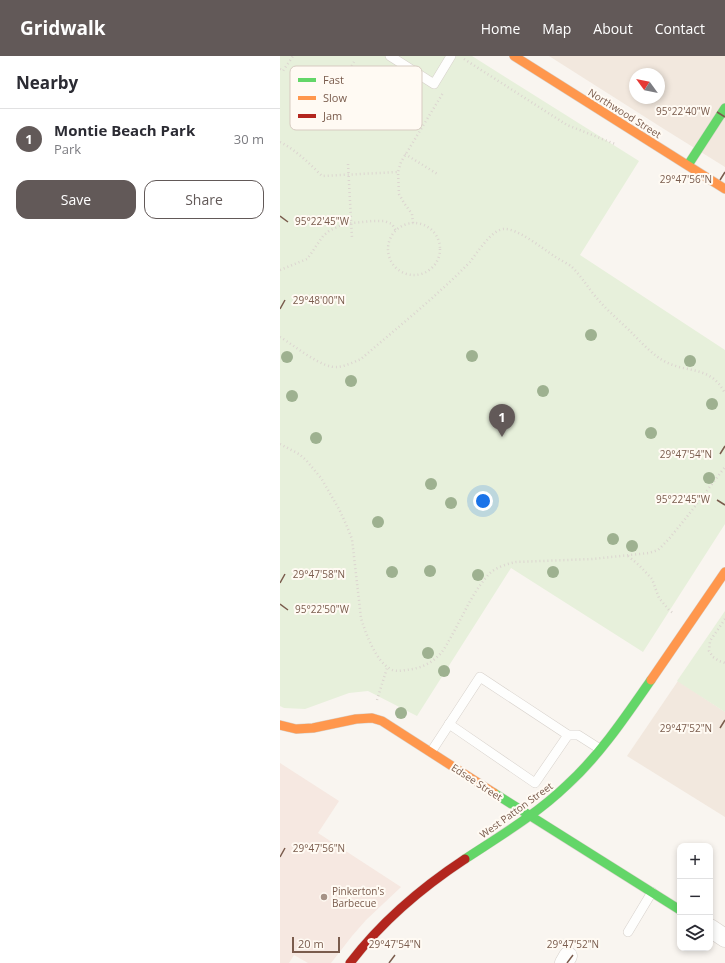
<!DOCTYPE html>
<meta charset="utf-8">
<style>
body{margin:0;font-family:"Open Sans",sans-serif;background:#f7f7f7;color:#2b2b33}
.controls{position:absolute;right:12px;bottom:12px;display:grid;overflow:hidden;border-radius:8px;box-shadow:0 2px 6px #0003}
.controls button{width:36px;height:36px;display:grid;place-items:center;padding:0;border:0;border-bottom:1px solid #e1e1e2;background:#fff;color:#2b2b33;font:20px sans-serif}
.compass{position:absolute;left:349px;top:12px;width:36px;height:36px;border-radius:50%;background:#fff;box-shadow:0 2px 6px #0003;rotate:303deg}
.scale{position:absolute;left:12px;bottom:10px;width:48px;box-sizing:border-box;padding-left:4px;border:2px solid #7a5c4d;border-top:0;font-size:11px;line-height:14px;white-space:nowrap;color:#7a5c4d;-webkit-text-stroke:3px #fffaf3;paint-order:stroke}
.you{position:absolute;left:203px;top:445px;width:14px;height:14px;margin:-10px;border:3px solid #fff;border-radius:50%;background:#1a73e8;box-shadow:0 0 0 6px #1a73e833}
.badge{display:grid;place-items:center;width:26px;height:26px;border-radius:50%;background:#625958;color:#fff;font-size:13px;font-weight:700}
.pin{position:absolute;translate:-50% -33px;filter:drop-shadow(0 1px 2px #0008)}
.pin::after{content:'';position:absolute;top:21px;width:14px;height:12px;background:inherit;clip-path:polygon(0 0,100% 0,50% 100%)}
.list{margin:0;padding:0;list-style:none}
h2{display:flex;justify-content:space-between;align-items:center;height:52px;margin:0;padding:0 16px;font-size:17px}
h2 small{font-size:13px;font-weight:400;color:#7c7c81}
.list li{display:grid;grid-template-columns:26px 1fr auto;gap:12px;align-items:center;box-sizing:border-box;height:60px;padding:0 16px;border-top:1px solid #e1e1e2}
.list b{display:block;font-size:15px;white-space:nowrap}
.list p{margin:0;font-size:13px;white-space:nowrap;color:#7c7c81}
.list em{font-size:13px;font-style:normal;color:#7c7c81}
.actions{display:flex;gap:8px;padding:12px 16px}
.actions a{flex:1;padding:9px 0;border:1px solid #625958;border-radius:12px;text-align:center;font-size:14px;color:#625958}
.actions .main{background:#625958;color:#fff}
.icon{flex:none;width:22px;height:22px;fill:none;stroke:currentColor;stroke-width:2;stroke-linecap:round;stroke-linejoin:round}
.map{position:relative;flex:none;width:445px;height:907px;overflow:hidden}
header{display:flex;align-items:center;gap:24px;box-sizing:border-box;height:56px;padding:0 20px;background:#625958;color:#fff}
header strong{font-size:19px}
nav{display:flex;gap:22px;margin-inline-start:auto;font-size:14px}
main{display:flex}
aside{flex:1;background:#fff}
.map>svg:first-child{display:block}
.residential{fill:#f2e8de;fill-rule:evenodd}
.commercial{fill:#f6e8e1}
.green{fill:#e7f0db}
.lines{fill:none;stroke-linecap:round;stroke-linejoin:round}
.lane-casing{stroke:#d7d1cb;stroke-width:10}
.street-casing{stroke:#d7d1cb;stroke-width:19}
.fast-casing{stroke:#d9d2cb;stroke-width:10}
.slow-casing{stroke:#d9d2cb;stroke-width:10}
.jam-casing{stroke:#d9d2cb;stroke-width:10}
.path{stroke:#dcd5d0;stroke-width:2.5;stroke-dasharray:1 3;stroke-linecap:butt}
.lane{stroke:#fefefd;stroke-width:9}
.street{stroke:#fefefd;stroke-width:18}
.fast{stroke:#63d668;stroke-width:9}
.slow{stroke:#ff974d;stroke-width:9}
.jam{stroke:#b3261e;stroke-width:9}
.tree{fill:#9eb190}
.ticks{fill:none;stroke:#7a5c4d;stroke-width:1.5}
.poi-dot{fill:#a69286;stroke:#fffaf3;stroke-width:1.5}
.labels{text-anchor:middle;stroke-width:4;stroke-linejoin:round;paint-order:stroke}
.street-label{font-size:10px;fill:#7a5c4d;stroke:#fffaf3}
.poi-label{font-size:10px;fill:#7a5c4d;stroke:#fffaf3;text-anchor:start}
.key{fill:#fffaf3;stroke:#d7cbc1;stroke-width:1}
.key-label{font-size:11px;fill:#7a5c4d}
.ticks-label{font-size:10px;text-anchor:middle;fill:#7a5c4d;stroke:#fffaf3;stroke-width:4;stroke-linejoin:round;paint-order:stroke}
</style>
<header>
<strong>Gridwalk</strong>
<nav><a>Home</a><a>Map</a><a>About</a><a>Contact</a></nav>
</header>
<main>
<aside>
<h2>Nearby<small></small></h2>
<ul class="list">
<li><span class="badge">1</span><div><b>Montie Beach Park</b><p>Park</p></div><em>30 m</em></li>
</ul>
<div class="actions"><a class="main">Save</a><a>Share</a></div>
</aside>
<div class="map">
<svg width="445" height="907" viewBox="0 0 445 907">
<rect width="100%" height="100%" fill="#f9f5f0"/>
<g class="residential">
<path d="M 269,0 L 445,0 L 445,111 L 384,73 ZM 355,18 L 379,18 L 379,42 L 355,42 Z"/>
<path d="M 398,625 L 445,656 L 445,761 L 347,700 Z"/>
</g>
<path class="commercial" d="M 0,707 L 59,745 L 38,777 L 121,831 L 86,864 L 72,880 L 51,907 L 28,907 L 14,899 L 9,907 L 0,907 Z"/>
<g class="green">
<path d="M 0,0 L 192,0 L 359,105 L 300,199 L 445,294 L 445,468 L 363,596 L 231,512 L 137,660 L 88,635 L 69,637 L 25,653 L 4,652 L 0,650 Z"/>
<path d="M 445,555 L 445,656 L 397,625 Z"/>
</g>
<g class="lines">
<defs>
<g id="lane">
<path d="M 110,0 L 154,28 L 171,0"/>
<path d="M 169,668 L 255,727 L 288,679"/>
<path d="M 151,696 L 200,621 L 288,679 L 298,679 L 320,693"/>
<path d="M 348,876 L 372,836"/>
</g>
<g id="street">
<path d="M 430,872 L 445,882"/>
<path d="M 284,907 L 288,900"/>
</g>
<g id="fast">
<path d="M 408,109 L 445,52"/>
<path d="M 214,737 L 400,854"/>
<path d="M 185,803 C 220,780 257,758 287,729 C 320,699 346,660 371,624"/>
</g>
<g id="slow">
<path d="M 234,0 L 445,133"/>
<path d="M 371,624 L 445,516"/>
<path d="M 0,669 L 16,673 L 33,672 L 76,663 L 92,662 L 102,665 L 214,737"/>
</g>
<path id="jam" d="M 70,907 C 102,865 141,832 185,803"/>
</defs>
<use href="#lane" class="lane-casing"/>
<use href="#street" class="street-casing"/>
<use href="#fast" class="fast-casing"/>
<use href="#slow" class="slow-casing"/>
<use href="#jam" class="jam-casing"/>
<g class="path">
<path d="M 184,3 L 287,69 L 335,88"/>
<path d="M 0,13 L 3,15 L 13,0"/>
<path d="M 65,68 L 64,23 L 74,6"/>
<path d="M 0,86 C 16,94 29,107 42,120 L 118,116"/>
<path d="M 125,98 L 159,119"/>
<path d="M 68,108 L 72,182"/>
<path d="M 133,167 L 132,158 L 124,147 L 119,138 L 118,116 L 121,106 L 163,37"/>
<circle cx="134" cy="193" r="26"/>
<path d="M 0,214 L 27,203 L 30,199 L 43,180 L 49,175 L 63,168 L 92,165 L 104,165 L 112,168 L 116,175"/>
<path d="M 0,281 C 14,289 42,313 58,311 C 66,310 74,306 81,303 C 118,271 156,241 190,206 C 197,197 212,173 224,173 C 237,172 262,192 274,200 C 280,204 287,207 292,211 C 301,220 307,230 315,240 C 325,252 337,263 349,274 C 360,285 374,301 388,307 C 404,315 425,312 438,327 C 441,330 443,334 445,337"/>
<path d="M 0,388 L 19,398 L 26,404 L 41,422 L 59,453 L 66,468 L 72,483 L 81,562 C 85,576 96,605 109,612 C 114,616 120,615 126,614 C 137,613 149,609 157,601 C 163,596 167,588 171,581 C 183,560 192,537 209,518 C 216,511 227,508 236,506 L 312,503 L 369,497 L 378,494 L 388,484 L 406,462 L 445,411"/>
<path d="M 348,500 L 359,509 L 372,523 L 379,542 L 389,554 L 393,557"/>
<path d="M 445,563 L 430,585 L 429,595 L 433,601 L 439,605 L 445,607"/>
<path d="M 97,644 L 107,612"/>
</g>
<use href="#lane" class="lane"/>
<use href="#street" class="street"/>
<use href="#fast" class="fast"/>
<use href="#slow" class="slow"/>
<use href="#jam" class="jam"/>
</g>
<g class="tree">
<circle cx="311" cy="279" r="6"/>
<circle cx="192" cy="300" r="6"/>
<circle cx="7" cy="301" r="6"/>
<circle cx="410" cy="305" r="6"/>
<circle cx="71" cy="325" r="6"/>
<circle cx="263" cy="335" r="6"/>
<circle cx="12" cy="340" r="6"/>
<circle cx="432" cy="348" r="6"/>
<circle cx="371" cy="377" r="6"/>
<circle cx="36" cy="382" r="6"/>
<circle cx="429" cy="422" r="6"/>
<circle cx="151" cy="428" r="6"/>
<circle cx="171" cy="447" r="6"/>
<circle cx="98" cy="466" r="6"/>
<circle cx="333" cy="483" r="6"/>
<circle cx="352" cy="490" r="6"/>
<circle cx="150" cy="515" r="6"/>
<circle cx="112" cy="516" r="6"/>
<circle cx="273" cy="516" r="6"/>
<circle cx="198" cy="519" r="6"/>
<circle cx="148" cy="597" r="6"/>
<circle cx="164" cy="615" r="6"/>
<circle cx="121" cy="657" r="6"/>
</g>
<path class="ticks" d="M 437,56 L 445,61M 440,124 L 445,116M 0,160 L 8,166M 0,253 L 5,244M 440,398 L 445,390M 437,444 L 445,449M 0,527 L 5,518M 0,548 L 8,554M 440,672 L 445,664M 0,801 L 5,792M 109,907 L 115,899M 287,907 L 293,899"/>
<circle class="poi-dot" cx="44" cy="841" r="4"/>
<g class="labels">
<g class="street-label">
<text transform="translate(345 57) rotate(32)" y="4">Northwood Street</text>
<text transform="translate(197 726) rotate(33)" y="4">Edsee Street</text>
<text transform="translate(236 754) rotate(-36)" y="4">West Patton Street</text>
</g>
<g class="poi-label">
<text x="52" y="839">Pinkerton's<tspan x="52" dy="12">Barbecue</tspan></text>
</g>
</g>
<rect x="10" y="10" width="132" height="64" rx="6" class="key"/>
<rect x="18" y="22" width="18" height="4" fill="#63d668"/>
<rect x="18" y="40" width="18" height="4" fill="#ff974d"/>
<rect x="18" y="58" width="18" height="4" fill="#b3261e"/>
<g class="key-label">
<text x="43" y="28">Fast</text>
<text x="43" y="46">Slow</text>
<text x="43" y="64">Jam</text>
</g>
<g class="ticks-label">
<text x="403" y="59">95°22'40"W</text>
<text x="406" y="127">29°47'56"N</text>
<text x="42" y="169">95°22'45"W</text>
<text x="39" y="248">29°48'00"N</text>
<text x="406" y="402">29°47'54"N</text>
<text x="403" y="447">95°22'45"W</text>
<text x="39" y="522">29°47'58"N</text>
<text x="42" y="557">95°22'50"W</text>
<text x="406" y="676">29°47'52"N</text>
<text x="39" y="796">29°47'56"N</text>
<text x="115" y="892">29°47'54"N</text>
<text x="293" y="892">29°47'52"N</text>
</g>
</svg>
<div class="controls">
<button>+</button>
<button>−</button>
<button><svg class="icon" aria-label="layers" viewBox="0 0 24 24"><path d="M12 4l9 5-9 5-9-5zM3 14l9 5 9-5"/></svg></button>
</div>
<svg class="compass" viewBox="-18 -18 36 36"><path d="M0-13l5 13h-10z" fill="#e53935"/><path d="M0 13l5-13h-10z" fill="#7c7c81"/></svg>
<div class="scale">20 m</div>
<div class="you"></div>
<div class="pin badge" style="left:222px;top:381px">1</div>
</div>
</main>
